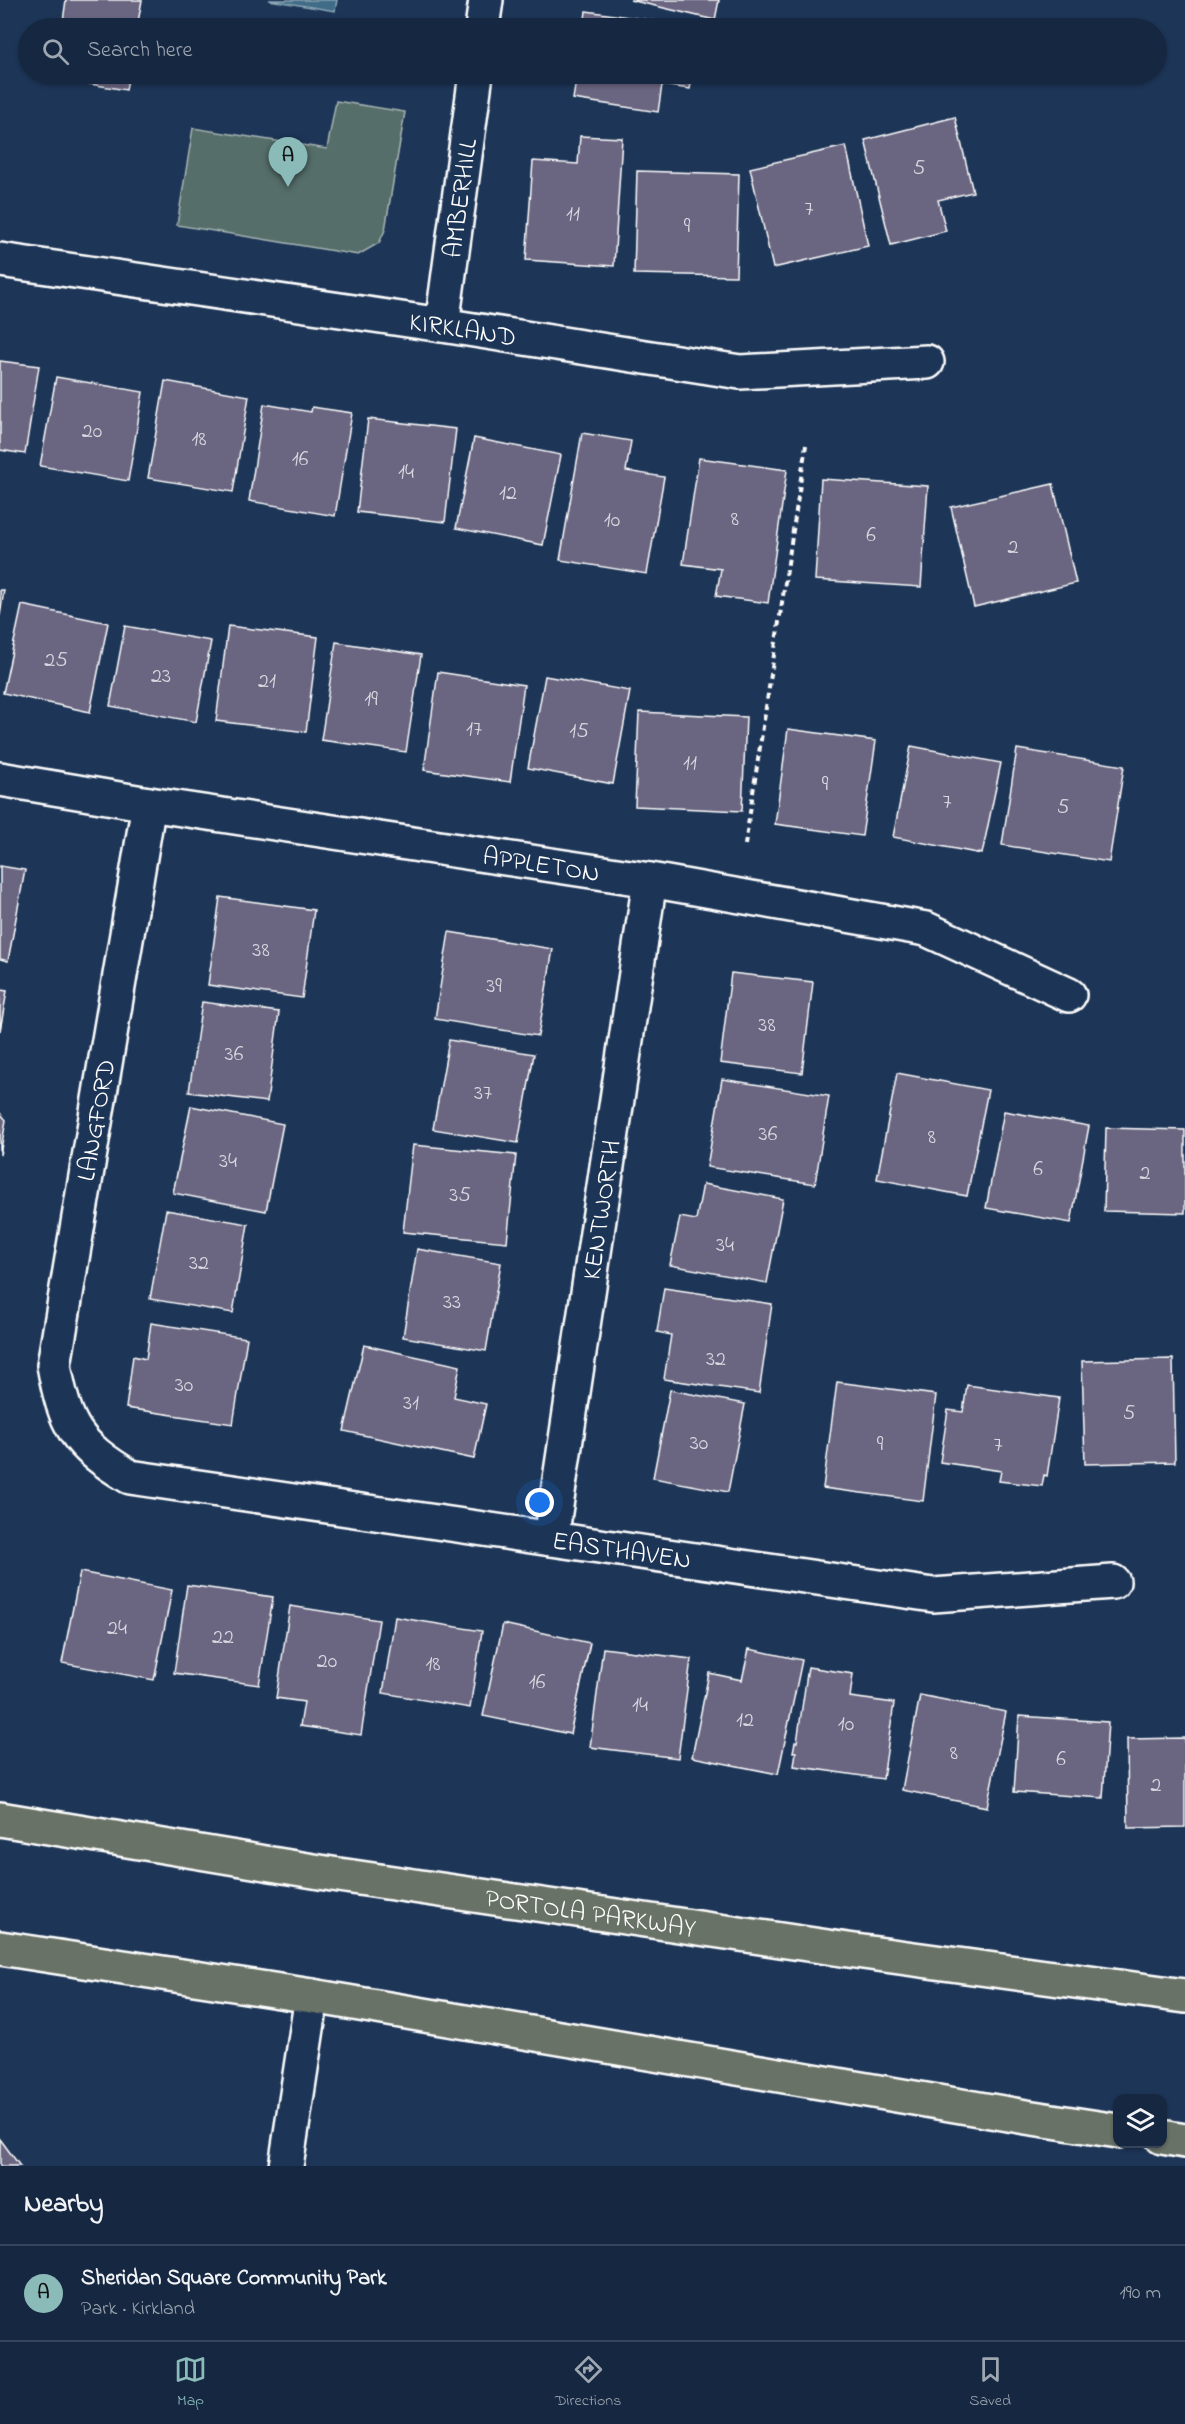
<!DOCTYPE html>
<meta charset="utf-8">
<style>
body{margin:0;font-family:"Indie Flower",sans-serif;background:#23344c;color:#f1f3f6}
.controls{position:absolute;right:18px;bottom:18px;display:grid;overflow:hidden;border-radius:12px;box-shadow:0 2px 4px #0004}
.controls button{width:54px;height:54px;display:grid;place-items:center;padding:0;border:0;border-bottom:2px solid #35445a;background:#162841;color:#f1f3f6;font:30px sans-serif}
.you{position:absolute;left:540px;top:1503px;width:21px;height:21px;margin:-15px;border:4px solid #fff;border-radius:50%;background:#1a73e8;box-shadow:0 0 0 9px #1a73e833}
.badge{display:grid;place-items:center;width:39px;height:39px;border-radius:50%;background:#8bbbb9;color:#111;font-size:20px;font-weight:700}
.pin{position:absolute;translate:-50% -50px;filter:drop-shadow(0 2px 3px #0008)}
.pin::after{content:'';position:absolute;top:32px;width:21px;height:18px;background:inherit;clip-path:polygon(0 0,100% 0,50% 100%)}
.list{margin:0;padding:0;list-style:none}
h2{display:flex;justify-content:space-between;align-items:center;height:78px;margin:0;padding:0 24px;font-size:26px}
h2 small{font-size:20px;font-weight:400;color:#9ea6b1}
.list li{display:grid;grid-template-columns:39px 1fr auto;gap:18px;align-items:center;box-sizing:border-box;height:96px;padding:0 24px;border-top:2px solid #35445a}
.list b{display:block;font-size:22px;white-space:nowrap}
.list p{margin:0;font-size:20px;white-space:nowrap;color:#9ea6b1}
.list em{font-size:20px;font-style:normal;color:#9ea6b1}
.icon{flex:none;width:33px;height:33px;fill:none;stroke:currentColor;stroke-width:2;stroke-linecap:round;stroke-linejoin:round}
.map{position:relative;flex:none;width:1185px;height:2166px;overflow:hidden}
.search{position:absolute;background:#162841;box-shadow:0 2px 4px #0004;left:18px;right:18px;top:18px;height:66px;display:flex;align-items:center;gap:15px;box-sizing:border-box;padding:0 21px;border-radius:33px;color:#9ea6b1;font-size:22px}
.sheet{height:174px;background:#162841}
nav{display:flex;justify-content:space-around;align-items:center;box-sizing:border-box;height:84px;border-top:2px solid #35445a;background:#162841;font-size:16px;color:#9ea6b1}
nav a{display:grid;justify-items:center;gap:3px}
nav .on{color:#8bbbb9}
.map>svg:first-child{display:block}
.green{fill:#546e6b;stroke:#aab6b5;stroke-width:1.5}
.water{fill:#416c87;stroke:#8da7b7;stroke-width:1.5}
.building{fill:#6a6581;stroke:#fff;stroke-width:1.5}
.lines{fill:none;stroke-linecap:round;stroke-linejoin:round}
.street-casing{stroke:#fff;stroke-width:38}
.primary-casing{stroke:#fff;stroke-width:38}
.path{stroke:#fff;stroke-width:4;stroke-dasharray:6 4.5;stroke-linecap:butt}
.street{stroke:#1d3557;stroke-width:33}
.primary{stroke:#697266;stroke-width:33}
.labels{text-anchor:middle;stroke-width:6;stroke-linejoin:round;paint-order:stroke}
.number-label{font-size:22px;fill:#dad8e0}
.street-label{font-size:26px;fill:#fff;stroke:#1d3557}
</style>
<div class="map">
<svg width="1185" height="2166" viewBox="0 0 1185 2166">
<rect width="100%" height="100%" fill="#1d3557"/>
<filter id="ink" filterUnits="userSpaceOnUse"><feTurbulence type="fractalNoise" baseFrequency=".0167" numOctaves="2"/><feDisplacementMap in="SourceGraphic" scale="12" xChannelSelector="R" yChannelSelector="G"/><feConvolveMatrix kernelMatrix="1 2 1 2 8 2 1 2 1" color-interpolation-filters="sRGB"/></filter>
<g filter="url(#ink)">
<path class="green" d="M 336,101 L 405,112 L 385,230 L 379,243 L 358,255 L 177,225 L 193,128 L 327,149 Z"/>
<path class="water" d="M 269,0 L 337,0 L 335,11 Z"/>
<g class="building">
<path d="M 66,0 L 142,0 L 137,28 L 62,28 Z"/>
<path d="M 630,0 L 719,0 L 715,20 Z"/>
<path d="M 586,11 L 700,27 L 699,28 L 584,28 Z"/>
<path d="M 54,74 L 129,74 L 126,90 L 53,78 Z"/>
<path d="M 577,74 L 693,74 L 690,89 L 662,85 L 658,112 L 573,99 Z"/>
<path d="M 955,117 L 973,192 L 938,200 L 946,231 L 891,245 L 865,140 Z"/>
<path d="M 580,136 L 622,138 L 614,266 L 526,260 L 533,161 L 578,164 Z"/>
<path d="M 846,146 L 868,246 L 773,268 L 750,168 Z"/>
<path d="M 637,171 L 739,174 L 736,276 L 634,274 Z"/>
<path d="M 0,361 L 39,366 L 25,454 L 0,450 Z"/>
<path d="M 56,377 L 143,392 L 128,481 L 40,466 Z"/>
<path d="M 165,381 L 249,396 L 233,492 L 148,478 Z"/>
<path d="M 264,404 L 311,412 L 312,407 L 352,413 L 335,516 L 249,501 Z"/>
<path d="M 368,419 L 456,429 L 445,522 L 357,512 Z"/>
<path d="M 582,433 L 631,441 L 626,471 L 664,477 L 647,574 L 560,560 Z"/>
<path d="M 474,438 L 561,455 L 543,545 L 456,528 Z"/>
<path d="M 699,458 L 787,470 L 768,603 L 716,596 L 721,569 L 683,564 Z"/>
<path d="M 821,479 L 928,486 L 921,587 L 815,580 Z"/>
<path d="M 1053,484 L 1076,583 L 974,607 L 951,507 Z"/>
<path d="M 0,590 L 4,590 L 0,616 Z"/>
<path d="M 22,605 L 108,623 L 90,712 L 3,693 Z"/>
<path d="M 125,626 L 211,641 L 196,722 L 110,706 Z"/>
<path d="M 228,626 L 318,637 L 306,732 L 216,721 Z"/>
<path d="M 336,642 L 421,655 L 406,752 L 321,740 Z"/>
<path d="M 438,672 L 524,685 L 510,782 L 424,770 Z"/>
<path d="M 545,676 L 630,691 L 613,784 L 528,768 Z"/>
<path d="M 639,712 L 746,717 L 742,811 L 635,806 Z"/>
<path d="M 788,729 L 876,741 L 862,836 L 775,824 Z"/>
<path d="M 911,746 L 1001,763 L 982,854 L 893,837 Z"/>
<path d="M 1017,749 L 1124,766 L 1109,862 L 1002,845 Z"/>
<path d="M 0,866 L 25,870 L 8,961 L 0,959 Z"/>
<path d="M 220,897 L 314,910 L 302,998 L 208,985 Z"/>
<path d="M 449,932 L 553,949 L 538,1036 L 435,1019 Z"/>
<path d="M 731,973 L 813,982 L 802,1073 L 720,1063 Z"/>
<path d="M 0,990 L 7,991 L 0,1031 Z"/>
<path d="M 202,1002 L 279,1012 L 267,1102 L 189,1092 Z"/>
<path d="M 449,1040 L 534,1054 L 518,1143 L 433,1129 Z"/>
<path d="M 897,1073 L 988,1090 L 967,1196 L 877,1179 Z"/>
<path d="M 722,1079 L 829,1096 L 815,1184 L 707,1167 Z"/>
<path d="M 191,1106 L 283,1124 L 266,1211 L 173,1193 Z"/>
<path d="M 1004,1111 L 1089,1126 L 1071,1223 L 986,1208 Z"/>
<path d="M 0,1113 L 6,1120 L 0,1155 Z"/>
<path d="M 1106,1128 L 1185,1130 L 1185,1213 L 1104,1211 Z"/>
<path d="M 413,1145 L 516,1155 L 507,1242 L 403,1232 Z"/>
<path d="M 703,1184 L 783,1199 L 767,1283 L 670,1265 L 680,1217 L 696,1220 Z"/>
<path d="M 166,1210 L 248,1224 L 233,1313 L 150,1299 Z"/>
<path d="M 417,1249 L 501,1263 L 486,1351 L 403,1337 Z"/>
<path d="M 664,1288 L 772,1304 L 759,1393 L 664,1379 L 671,1335 L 657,1332 Z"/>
<path d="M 151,1323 L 247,1338 L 233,1424 L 126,1408 L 133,1356 L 146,1359 Z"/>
<path d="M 364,1345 L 460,1366 L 454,1397 L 486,1404 L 474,1459 L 344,1431 Z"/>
<path d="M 1173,1359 L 1175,1462 L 1085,1464 L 1082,1361 Z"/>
<path d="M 837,1382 L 936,1395 L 923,1501 L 823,1488 Z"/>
<path d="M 967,1385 L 1059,1398 L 1047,1476 L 1044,1475 L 1042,1486 L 999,1481 L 1001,1471 L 940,1462 L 948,1410 L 963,1412 Z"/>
<path d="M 670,1390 L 745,1404 L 728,1492 L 653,1478 Z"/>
<path d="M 80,1572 L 172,1590 L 154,1680 L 62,1663 Z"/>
<path d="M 187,1585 L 273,1597 L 259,1685 L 174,1673 Z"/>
<path d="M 290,1606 L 379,1620 L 361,1735 L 300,1726 L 304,1702 L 276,1698 Z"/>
<path d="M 395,1617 L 482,1631 L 470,1708 L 383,1693 Z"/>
<path d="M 503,1624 L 590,1643 L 570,1734 L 483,1716 Z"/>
<path d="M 603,1648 L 691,1659 L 678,1758 L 590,1747 Z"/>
<path d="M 749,1649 L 802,1660 L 778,1774 L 692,1757 L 709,1673 L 742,1680 Z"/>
<path d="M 808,1667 L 853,1674 L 850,1697 L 894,1703 L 883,1779 L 794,1766 L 796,1752 L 793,1752 L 795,1742 L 797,1742 Z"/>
<path d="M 920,1695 L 1006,1712 L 987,1807 L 902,1790 Z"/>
<path d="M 1019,1716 L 1108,1722 L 1103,1798 L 1014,1792 Z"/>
<path d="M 1185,1738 L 1185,1827 L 1128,1828 L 1127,1739 Z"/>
<path d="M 0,2139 L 20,2166 L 0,2166 Z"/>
</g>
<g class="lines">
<defs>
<g id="street">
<path d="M 482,28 L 486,0"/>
<path id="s1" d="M 0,260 L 442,325 L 740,372 L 927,362"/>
<path id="s2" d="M 442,325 L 476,74"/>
<path id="s3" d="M 0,779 L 149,804 L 650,880 L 926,929 L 1069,995"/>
<path id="s4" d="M 149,804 L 54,1365 C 65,1426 76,1445 130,1477 L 933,1595 L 1113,1582"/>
<path id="s5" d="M 551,1539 L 650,880"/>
<path d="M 286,2166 L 312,1996"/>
</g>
<g id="primary">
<path id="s6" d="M 0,1819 L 332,1874 L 848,1950 L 1185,1996"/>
<path d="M 0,1948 L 312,1996 L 1026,2117 L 1118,2131"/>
<path d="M 1162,2137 L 1185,2141"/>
</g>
</defs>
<use href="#street" class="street-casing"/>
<use href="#primary" class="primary-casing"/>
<path class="path" d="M 745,845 L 806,445"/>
<use href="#street" class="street"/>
<use href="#primary" class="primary"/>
</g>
</g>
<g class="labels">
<g class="number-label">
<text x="919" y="174">5</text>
<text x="809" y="215">7</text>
<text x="573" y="220">11</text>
<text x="687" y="232">9</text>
<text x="92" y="437">20</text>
<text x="199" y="445">18</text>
<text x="300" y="465">16</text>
<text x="406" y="478">14</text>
<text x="508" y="499">12</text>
<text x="735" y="525">8</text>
<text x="612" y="526">10</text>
<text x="871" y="541">6</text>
<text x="1013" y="553">2</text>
<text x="56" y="666">25</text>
<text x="161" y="682">23</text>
<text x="267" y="687">21</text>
<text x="371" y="705">19</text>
<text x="474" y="735">17</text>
<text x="579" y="737">15</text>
<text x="690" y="769">11</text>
<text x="825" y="790">9</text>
<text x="947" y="808">7</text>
<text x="1063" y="813">5</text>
<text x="261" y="956">38</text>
<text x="494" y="992">39</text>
<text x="767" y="1031">38</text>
<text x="234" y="1060">36</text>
<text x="483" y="1099">37</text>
<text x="768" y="1140">36</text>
<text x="932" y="1143">8</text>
<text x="228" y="1167">34</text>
<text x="1038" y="1175">6</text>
<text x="1145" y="1179">2</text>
<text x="460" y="1201">35</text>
<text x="725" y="1251">34</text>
<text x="199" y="1269">32</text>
<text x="452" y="1308">33</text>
<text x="716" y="1365">32</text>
<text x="184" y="1391">30</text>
<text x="411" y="1409">31</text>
<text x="1129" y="1419">5</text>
<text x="699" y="1449">30</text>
<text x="880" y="1450">9</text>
<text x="998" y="1451">7</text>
<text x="117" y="1634">24</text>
<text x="223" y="1643">22</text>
<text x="327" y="1667">20</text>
<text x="433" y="1670">18</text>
<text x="537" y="1688">16</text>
<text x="640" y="1711">14</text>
<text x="745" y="1726">12</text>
<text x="846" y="1730">10</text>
<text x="954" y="1759">8</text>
<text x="1061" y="1765">6</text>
<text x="1156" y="1791">2</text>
</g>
<g class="street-label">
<text dy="9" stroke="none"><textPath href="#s2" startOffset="128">AMBERHILL</textPath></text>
<text dy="9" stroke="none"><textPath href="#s1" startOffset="468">KIRKLAND</textPath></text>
<text dy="9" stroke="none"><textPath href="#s3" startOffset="548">APPLETON</textPath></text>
<text transform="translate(95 1120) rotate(-80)" y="9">LANGFORD</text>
<text dy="9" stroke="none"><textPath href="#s5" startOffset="333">KENTWORTH</textPath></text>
<text dy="9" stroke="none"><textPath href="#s4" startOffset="1208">EASTHAVEN</textPath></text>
<text dy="9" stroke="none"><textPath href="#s6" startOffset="598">PORTOLA PARKWAY</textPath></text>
</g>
</g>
</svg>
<div class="controls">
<button><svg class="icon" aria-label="layers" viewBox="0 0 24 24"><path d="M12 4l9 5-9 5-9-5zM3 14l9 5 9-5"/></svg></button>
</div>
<div class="you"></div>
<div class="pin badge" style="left:288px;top:187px">A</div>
<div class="search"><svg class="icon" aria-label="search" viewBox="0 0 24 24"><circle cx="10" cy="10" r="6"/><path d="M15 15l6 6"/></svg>Search here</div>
</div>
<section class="sheet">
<h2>Nearby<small></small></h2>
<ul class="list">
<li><span class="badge">A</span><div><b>Sheridan Square Community Park</b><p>Park · Kirkland</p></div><em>190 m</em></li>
</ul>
</section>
<nav>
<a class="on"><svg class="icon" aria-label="map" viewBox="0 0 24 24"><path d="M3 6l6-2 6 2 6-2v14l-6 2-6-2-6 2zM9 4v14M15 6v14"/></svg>Map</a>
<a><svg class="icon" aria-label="directions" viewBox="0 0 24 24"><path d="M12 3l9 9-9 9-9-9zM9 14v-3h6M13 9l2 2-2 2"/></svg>Directions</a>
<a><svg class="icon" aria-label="saved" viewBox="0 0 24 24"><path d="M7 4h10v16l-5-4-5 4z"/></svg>Saved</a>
</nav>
